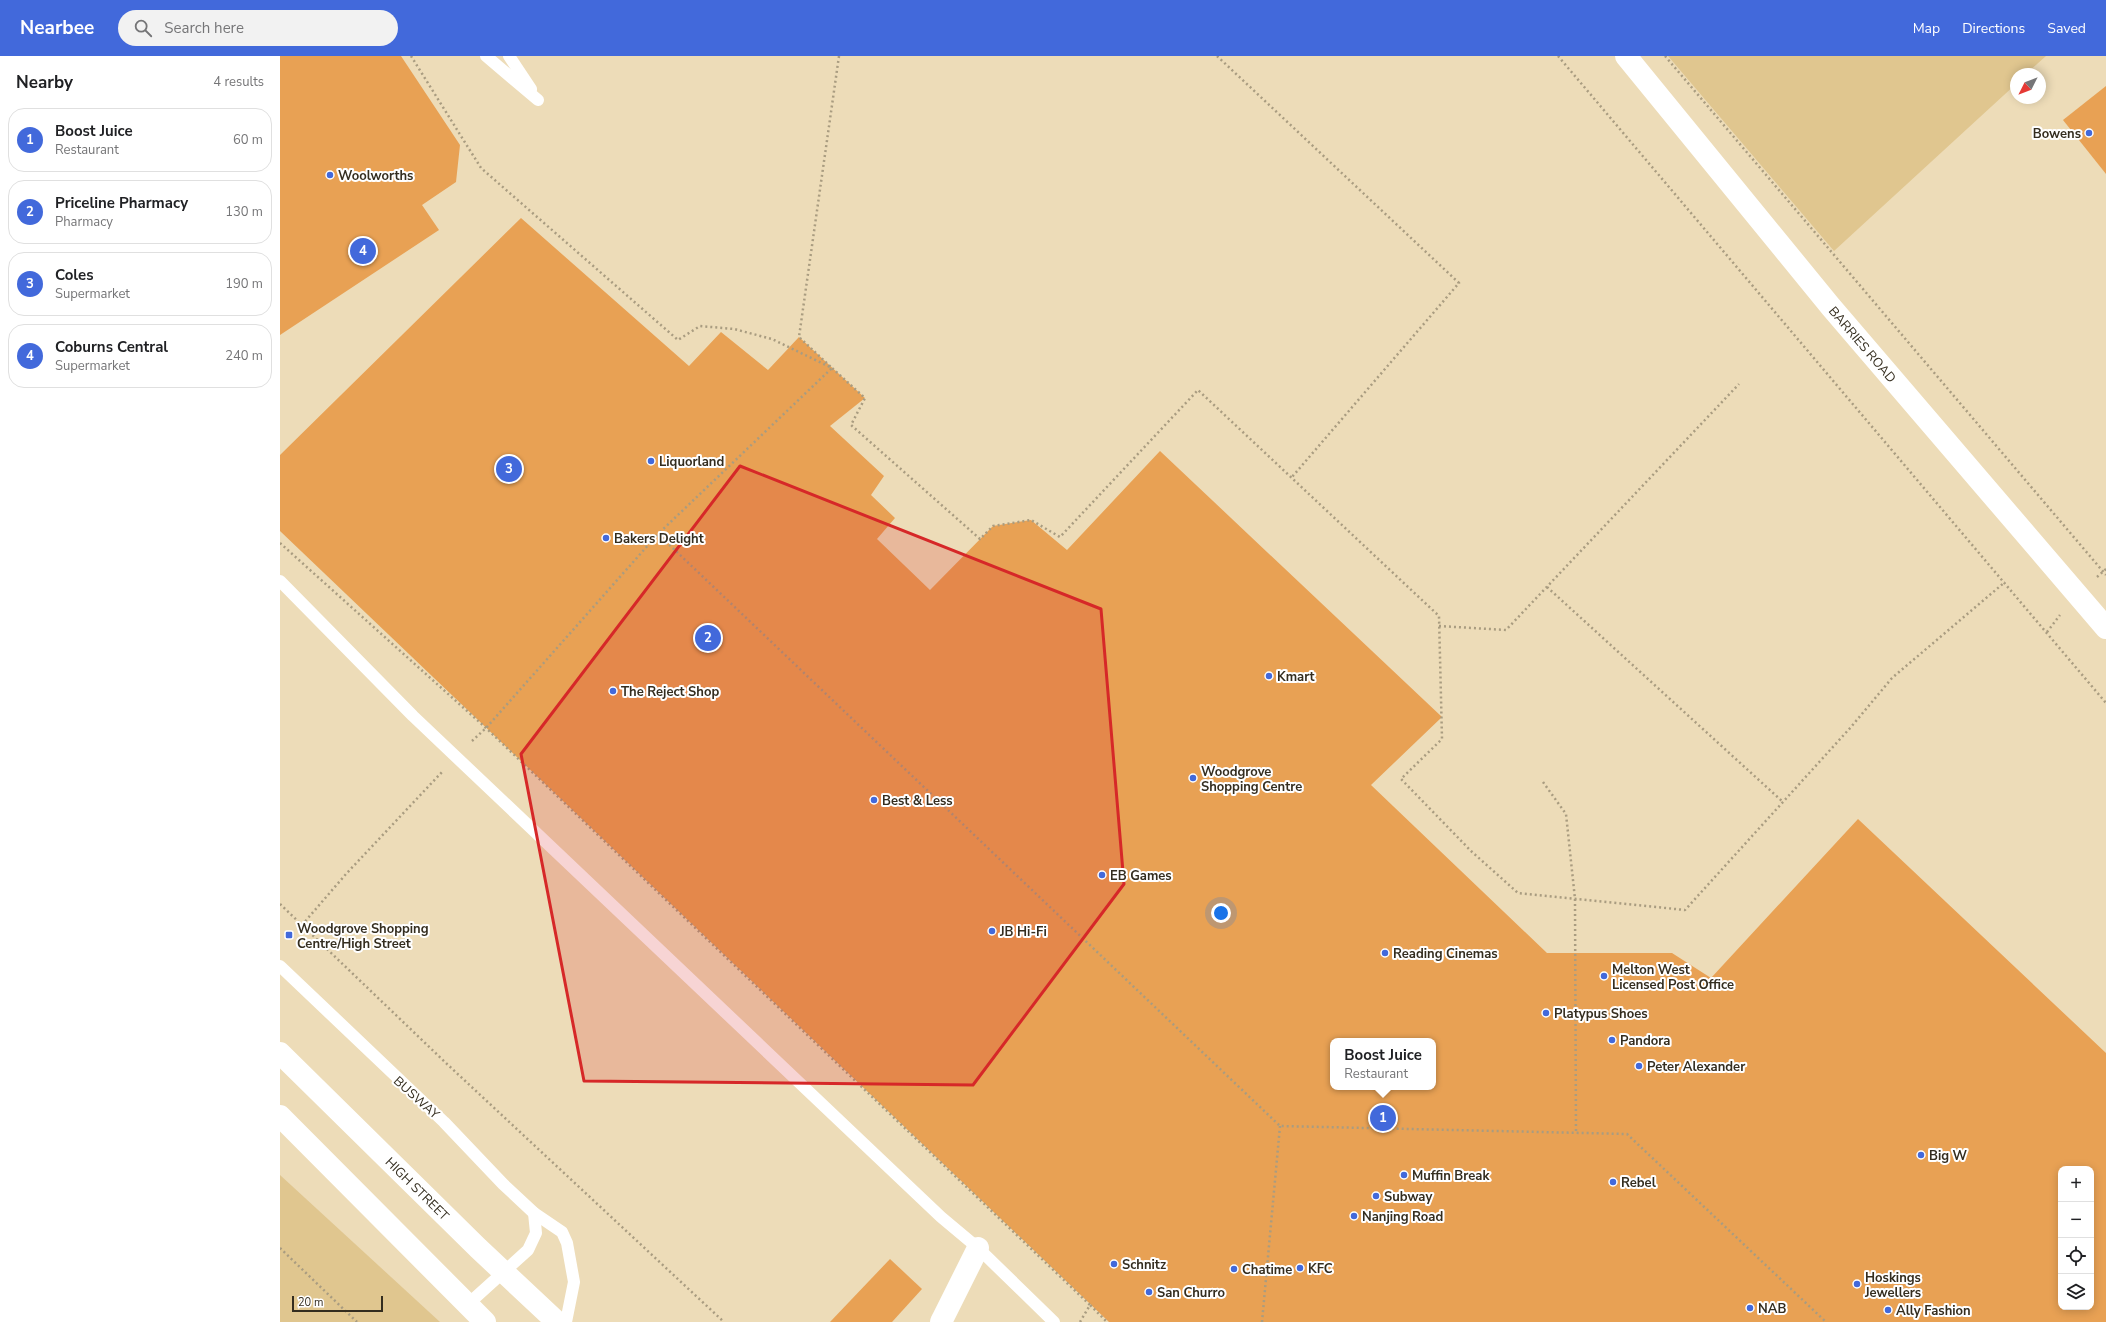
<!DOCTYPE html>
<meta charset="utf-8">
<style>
body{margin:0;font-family:"Nunito Sans",sans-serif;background:#f2f2f2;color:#202124}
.controls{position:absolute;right:12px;bottom:12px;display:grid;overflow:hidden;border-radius:8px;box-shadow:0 2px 10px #0003}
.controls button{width:36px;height:36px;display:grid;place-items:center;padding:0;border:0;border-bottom:1px solid #e0e0e0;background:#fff;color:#202124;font:20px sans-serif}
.compass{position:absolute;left:1730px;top:12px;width:36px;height:36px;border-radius:50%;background:#fff;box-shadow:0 2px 10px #0003;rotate:228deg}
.scale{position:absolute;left:12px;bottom:10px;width:91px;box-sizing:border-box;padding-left:4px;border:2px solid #342d1f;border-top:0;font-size:11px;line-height:14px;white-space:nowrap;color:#342d1f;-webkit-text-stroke:3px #fff;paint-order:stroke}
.you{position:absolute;left:941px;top:857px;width:14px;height:14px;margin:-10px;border:3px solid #fff;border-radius:50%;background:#1a73e8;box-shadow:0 0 0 6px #1a73e833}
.badge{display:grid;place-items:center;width:26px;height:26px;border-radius:50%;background:#4269db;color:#fff;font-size:13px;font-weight:700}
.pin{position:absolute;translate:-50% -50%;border:2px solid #fff;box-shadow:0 1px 4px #0006}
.popup{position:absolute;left:1050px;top:982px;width:106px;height:52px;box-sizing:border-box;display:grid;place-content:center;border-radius:8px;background:#fff;filter:drop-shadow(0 1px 3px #0005);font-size:13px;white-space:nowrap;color:#757577}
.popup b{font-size:15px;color:#202124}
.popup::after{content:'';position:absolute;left:50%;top:100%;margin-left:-8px;border:8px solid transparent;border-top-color:#fff}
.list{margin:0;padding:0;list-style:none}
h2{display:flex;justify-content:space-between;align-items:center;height:52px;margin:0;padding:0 16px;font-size:17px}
h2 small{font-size:13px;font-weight:400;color:#757577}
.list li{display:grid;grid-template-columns:26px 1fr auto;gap:12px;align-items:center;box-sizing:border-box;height:64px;margin:0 8px 8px;padding:0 8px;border:1px solid #e0e0e0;border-radius:16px}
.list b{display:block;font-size:15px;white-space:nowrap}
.list p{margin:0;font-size:13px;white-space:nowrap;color:#757577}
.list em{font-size:13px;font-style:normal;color:#757577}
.icon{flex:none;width:22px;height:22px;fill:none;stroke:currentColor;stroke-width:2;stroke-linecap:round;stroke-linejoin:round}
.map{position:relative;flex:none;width:1826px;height:1266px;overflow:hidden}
header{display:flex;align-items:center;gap:24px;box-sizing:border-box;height:56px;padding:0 20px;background:#4269db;color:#fff}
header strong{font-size:19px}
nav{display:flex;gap:22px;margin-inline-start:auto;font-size:14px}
.search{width:280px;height:36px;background:#f2f2f2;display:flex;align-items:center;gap:10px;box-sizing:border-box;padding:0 14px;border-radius:22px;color:#757577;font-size:15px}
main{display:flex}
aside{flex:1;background:#fff}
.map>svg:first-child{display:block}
.green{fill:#e0c68f}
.building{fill:#e8a154;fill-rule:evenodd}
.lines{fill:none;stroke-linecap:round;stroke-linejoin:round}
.path{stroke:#a99c80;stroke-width:2.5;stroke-dasharray:2 3;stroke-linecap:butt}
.lane{stroke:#fff;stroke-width:12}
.street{stroke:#fff;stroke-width:22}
.secondary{stroke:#fff;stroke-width:22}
.marked{fill:#d62828;fill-opacity:0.2;stroke:#d62828;stroke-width:3;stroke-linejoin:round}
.poi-dot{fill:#4269db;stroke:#fff;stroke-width:1.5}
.labels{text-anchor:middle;stroke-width:4;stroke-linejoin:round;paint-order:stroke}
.poi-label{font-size:13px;font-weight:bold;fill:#342d1f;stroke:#fff;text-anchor:start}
.street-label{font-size:13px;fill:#342d1f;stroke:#fff}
</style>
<header>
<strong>Nearbee</strong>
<div class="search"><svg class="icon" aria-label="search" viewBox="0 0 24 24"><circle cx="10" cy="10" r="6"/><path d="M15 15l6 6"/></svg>Search here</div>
<nav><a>Map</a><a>Directions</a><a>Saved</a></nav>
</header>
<main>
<aside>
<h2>Nearby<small>4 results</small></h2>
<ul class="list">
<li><span class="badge">1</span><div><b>Boost Juice</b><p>Restaurant</p></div><em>60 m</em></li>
<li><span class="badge">2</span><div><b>Priceline Pharmacy</b><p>Pharmacy</p></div><em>130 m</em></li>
<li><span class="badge">3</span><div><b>Coles</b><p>Supermarket</p></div><em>190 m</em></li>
<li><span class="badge">4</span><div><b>Coburns Central</b><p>Supermarket</p></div><em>240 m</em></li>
</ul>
</aside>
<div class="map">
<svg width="1826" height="1266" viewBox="0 0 1826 1266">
<rect width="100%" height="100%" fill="#eddcb8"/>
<g class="green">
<path d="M 1388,0 L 1766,0 L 1746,18 L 1736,18 L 1736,28 L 1554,195 Z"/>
<path d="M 0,1119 L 160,1266 L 0,1266 Z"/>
</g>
<g class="building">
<path d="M 0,0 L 121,0 L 180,89 L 176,126 L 142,149 L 159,174 L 0,279 Z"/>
<path d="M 1826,30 L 1826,118 L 1783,64 Z"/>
<path d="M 241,162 L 409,310 L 441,276 L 488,314 L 519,281 L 585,342 L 550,370 L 604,420 L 591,439 L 615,462 L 597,483 L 650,534 L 713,470 L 751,464 L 787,494 L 880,395 L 1162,661 L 1091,729 L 1267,897 L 1392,897 L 1431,922 L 1578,763 L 1826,997 L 1826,1266 L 829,1266 L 0,475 L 0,399 ZM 1053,985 L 1153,985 L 1153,1031 L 1053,1031 ZM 1781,1113 L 1811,1113 L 1811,1251 L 1781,1251 Z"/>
<path d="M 610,1203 L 642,1233 L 612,1266 L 550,1266 Z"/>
</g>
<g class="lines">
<g class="path">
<path d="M 131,0 L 201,112 L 398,284 L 420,270 L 454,273 L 492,283 L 552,312 L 585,342 L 571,369 L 700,483 L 713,470 L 751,464 L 780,481 L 918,334 L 1159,560 L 1162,683 L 1121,723 L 1191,795 L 1238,837 L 1405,854 L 1571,671 L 1612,622 L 1725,526"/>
<path d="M 559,0 L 519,281 L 552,312 L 378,478 L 1000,1070 L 1347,1078 L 1546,1266"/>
<path d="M 937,0 L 1179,227 L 1012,421"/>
<path d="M 1278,0 L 1826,647"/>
<path d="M 1385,0 L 1826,519"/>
<path d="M 0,487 L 206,672 L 810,1249"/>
<path d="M 1817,521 L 1826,513"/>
<path d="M 1267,531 L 1503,746"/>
<path d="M 1159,570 L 1226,574 L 1459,328"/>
<path d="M 1767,576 L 1780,559"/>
<path d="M 192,685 L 206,672 L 378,478"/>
<path d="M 1263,726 L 1286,758 L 1295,843 L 1296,1077"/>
<path d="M 0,848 L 167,1008 L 444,1266"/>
<path d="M 22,869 L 66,818 L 162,716"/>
<path d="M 0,1192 L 77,1266"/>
<path d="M 800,1266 L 810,1249 L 827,1266"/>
<path d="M 982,1266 L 1000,1070"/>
</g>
<g class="lane">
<path d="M 206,0 L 258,44"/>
<path d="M 229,0 L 251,33"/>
<path d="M 0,525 L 133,660 L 661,1161 L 698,1192 L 774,1266"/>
<path d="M 0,910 L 164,1066 L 223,1128 L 254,1157 L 282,1176 L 287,1187 L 294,1226 L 286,1266"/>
<path d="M 187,1249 L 248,1194 L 256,1177 L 254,1157"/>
</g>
<path class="street" d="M 661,1266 L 698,1192"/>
<g class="secondary">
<path id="s1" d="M 1346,0 L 1551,251 L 1826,572"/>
<path id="s2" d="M 0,997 L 198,1192 L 277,1266"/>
<path d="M 0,1060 L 205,1266"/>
</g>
</g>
<path class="marked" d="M 460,410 L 821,553 L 844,828 L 693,1029 L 304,1025 L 241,698 Z"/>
<g class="poi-dot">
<circle cx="1809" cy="77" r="4"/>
<circle cx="50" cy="119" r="4"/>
<circle cx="371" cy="405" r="4"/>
<circle cx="326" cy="482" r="4"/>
<circle cx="989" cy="620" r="4"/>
<circle cx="333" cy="635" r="4"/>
<circle cx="913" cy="722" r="4"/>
<circle cx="594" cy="744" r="4"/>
<circle cx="822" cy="819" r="4"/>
<circle cx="712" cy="875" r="4"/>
<rect x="5" y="875" width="8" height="8" rx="2"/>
<circle cx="1105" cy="897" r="4"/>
<circle cx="1324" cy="920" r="4"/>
<circle cx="1266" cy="957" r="4"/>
<circle cx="1332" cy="984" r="4"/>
<circle cx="1359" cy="1010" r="4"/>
<circle cx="1641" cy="1099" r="4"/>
<circle cx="1124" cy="1119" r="4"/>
<circle cx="1333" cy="1126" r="4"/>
<circle cx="1096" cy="1140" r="4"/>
<circle cx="1074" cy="1160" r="4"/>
<circle cx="834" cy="1208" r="4"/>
<circle cx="1020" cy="1212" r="4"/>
<circle cx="954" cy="1213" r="4"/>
<circle cx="1577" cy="1228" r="4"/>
<circle cx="869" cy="1236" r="4"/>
<circle cx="1470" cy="1252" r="4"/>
<circle cx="1608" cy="1254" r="4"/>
</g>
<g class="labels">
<g class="poi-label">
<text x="1801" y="82" text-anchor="end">Bowens</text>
<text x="58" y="124">Woolworths</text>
<text x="379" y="410">Liquorland</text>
<text x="334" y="487">Bakers Delight</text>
<text x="997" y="625">Kmart</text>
<text x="341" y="640">The Reject Shop</text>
<text x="921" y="720">Woodgrove<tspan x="921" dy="15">Shopping Centre</tspan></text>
<text x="602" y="749">Best &amp; Less</text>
<text x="830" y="824">EB Games</text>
<text x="17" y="877">Woodgrove Shopping<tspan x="17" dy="15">Centre/High Street</tspan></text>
<text x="720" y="880">JB Hi-Fi</text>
<text x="1113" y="902">Reading Cinemas</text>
<text x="1332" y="918">Melton West<tspan x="1332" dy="15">Licensed Post Office</tspan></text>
<text x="1274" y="962">Platypus Shoes</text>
<text x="1340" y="989">Pandora</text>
<text x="1367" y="1015">Peter Alexander</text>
<text x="1649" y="1104">Big W</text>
<text x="1132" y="1124">Muffin Break</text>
<text x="1341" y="1131">Rebel</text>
<text x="1104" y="1145">Subway</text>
<text x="1082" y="1165">Nanjing Road</text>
<text x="842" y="1213">Schnitz</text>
<text x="1028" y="1217">KFC</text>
<text x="962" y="1218">Chatime</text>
<text x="1585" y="1226">Hoskings<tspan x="1585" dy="15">Jewellers</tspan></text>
<text x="877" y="1241">San Churro</text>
<text x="1478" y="1257">NAB</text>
<text x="1616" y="1259">Ally Fashion</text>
</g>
<g class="street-label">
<text dy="5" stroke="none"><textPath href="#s1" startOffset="373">BARRIES ROAD</textPath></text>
<text transform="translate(137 1041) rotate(42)" y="5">BUSWAY</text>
<text dy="5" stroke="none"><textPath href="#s2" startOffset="193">HIGH STREET</textPath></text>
</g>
</g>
</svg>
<div class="controls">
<button>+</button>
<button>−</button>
<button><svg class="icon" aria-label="locate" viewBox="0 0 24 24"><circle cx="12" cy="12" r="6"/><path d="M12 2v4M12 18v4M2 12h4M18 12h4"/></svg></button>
<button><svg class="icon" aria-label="layers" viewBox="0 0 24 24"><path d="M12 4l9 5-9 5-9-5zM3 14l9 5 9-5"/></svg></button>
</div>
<svg class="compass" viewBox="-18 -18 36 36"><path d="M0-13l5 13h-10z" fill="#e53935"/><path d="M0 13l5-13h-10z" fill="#757577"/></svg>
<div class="scale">20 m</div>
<div class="you"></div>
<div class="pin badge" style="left:1103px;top:1062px">1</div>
<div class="popup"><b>Boost Juice</b>Restaurant</div>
<div class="pin badge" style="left:428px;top:582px">2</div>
<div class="pin badge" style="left:229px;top:413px">3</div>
<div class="pin badge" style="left:83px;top:195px">4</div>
</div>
</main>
